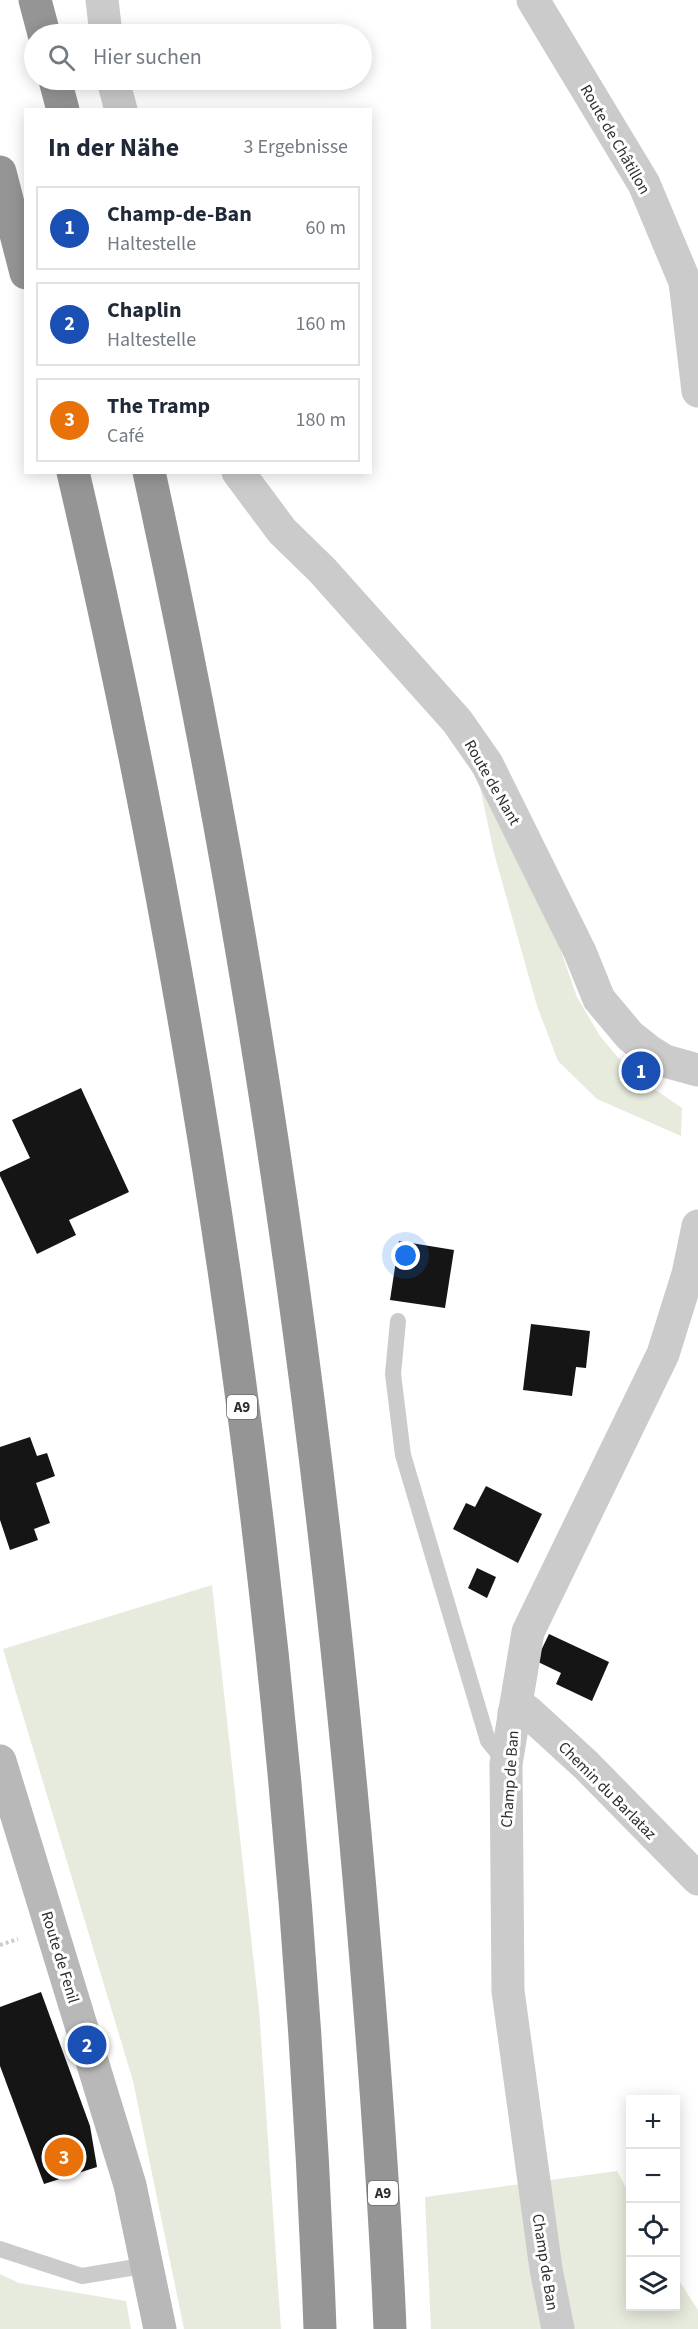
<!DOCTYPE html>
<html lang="de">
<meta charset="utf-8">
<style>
body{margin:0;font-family:"Source Sans 3",sans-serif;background:#f2f2f3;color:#1f2937}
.controls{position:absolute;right:18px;bottom:18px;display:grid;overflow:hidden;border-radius:0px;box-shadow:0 3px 15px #0003}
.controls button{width:54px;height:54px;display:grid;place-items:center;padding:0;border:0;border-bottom:2px solid #e0e1e3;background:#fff;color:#1f2937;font:30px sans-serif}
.you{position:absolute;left:406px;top:1256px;width:21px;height:21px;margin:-15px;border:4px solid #fff;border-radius:50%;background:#1a73e8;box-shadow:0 0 0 9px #1a73e833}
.badge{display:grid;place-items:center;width:39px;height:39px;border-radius:50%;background:#2563eb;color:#fff;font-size:20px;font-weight:700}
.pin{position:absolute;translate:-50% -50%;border:3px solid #fff;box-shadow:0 2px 6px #0006}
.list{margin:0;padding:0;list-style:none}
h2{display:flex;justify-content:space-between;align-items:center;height:78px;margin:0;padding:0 24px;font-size:26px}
h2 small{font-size:20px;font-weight:400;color:#747a83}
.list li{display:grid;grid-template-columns:39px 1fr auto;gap:18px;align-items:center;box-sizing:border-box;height:84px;margin:0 12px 12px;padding:0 12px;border:2px solid #e0e1e3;border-radius:0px}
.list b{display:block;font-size:22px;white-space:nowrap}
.list p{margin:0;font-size:20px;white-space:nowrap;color:#747a83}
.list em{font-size:20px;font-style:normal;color:#747a83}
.icon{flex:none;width:33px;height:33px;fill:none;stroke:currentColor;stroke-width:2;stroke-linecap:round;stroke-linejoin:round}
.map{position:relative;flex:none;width:698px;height:2329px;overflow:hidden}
.search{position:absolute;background:#fff;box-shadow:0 3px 15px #0003;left:24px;top:24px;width:348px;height:66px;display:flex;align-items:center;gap:15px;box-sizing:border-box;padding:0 21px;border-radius:33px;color:#747a83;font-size:22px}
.panel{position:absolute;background:#fff;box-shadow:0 3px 15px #0003;left:24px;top:108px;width:348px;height:366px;border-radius:0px}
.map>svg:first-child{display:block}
.green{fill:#e7ebdd}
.building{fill:#151515}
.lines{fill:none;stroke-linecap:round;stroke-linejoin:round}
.path{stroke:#cbcbcb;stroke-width:4;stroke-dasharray:3 3;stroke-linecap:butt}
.lane{stroke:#cbcbcb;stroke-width:16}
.street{stroke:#cbcbcb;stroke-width:33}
.secondary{stroke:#b8b8b8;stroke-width:33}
.highway{stroke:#959595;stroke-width:33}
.labels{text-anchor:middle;stroke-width:6;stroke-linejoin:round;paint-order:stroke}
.shield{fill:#fff;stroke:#6d6d6d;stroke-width:1.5}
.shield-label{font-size:15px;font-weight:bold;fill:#2e2e2e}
.street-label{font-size:16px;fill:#2e2e2e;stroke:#fff}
</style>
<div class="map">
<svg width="698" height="2329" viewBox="0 0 698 2329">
<rect width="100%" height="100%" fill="#fff"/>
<g class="green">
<path d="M 477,773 L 554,931 L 577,997 L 600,1036 L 631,1073 L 682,1108 L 681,1136 L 597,1099 L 558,1061 L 537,1006 L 494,853 Z"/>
<path d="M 212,1585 L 259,2009 L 281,2329 L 184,2329 L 133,2081 L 3,1649 Z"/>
<path d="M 617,2171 L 630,2195 L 630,2306 L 676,2306 L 676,2276 L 698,2310 L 698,2329 L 431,2329 L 425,2197 Z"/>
<path d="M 0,2274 L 19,2283 L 126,2301 L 131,2329 L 0,2329 Z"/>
</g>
<g class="building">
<path d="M 81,1088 L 129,1192 L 69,1220 L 76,1235 L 37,1254 L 0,1176 L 0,1172 L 30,1158 L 12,1120 Z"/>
<path d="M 399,1241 L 454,1250 L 445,1308 L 390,1300 Z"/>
<path d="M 531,1324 L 590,1331 L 586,1368 L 576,1367 L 572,1396 L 523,1390 Z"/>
<path d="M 30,1437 L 37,1456 L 47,1453 L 55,1476 L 36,1483 L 50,1523 L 34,1529 L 38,1540 L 10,1550 L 0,1520 L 0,1447 Z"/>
<path d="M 486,1486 L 542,1514 L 518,1563 L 453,1529 L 466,1503 L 475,1507 Z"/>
<path d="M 477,1568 L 496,1577 L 487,1598 L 468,1588 Z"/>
<path d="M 549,1634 L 609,1662 L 592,1701 L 556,1684 L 561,1673 L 536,1661 Z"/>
<path d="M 41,1992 L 90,2126 L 97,2167 L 44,2184 L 0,2066 L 0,2007 Z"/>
</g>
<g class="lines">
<path class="path" d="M 0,1945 L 18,1939"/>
<g class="lane">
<path d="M 398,1321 L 393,1374 L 403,1455 L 488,1741 L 506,1763"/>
<path d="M 0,2249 L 82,2276 L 148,2265"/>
</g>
<g class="street">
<path d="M 102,0 L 106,34"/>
<path d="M 533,0 L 644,184 L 685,282 L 698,391"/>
<path d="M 113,80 L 121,110"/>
<path d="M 238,472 L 282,531 L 322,570 L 457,721 L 487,764 L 580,952 L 599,999 L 630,1036 L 649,1051 L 665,1061 L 698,1070"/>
<path d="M 514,1713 L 527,1711 L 586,1765 L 698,1879"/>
<path d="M 558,2329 L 546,2269 L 508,1991 L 506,1764 L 528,1632 L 663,1354 L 688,1274 L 698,1226"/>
</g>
<path class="secondary" d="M 0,1761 L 130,2185 L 160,2329"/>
<g class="highway">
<path d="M 35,0 L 44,34"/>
<path d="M 55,80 L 63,110"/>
<path d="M 0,172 L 26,273"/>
<path d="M 73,472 C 215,1080 297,1705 320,2329"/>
<path d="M 149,472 C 251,936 318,1406 359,1878 C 372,2028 384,2178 390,2329"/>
</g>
</g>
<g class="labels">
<g class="shield">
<rect x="227" y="1395" width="30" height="24" rx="4.5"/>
<rect x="368" y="2181" width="30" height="24" rx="4.5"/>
</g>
<g class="shield-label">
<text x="242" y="1412">A9</text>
<text x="383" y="2198">A9</text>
</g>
<g class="street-label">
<text transform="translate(616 139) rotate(60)" y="6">Route de Châtillon</text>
<text transform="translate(493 782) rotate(60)" y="6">Route de Nant</text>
<text transform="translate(509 1779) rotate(-86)" y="6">Champ de Ban</text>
<text transform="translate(608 1790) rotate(45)" y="6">Chemin du Barlataz</text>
<text transform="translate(61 1957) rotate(73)" y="6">Route de Fenil</text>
<text transform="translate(546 2262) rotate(81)" y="6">Champ de Ban</text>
</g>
</g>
</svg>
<div class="controls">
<button>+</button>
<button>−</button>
<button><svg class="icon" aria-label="locate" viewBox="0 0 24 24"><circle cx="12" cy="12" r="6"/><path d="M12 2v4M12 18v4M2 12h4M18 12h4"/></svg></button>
<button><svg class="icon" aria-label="layers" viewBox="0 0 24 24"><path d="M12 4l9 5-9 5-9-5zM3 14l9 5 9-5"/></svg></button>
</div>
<div class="you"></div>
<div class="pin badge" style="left:641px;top:1071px;background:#1a4fb4">1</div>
<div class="pin badge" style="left:87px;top:2045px;background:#1a4fb4">2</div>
<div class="pin badge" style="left:64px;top:2157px;background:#e8710a">3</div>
<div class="search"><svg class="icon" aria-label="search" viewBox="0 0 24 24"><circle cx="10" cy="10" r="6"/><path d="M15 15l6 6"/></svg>Hier suchen</div>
<section class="panel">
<h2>In der Nähe<small>3 Ergebnisse</small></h2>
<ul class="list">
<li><span class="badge" style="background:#1a4fb4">1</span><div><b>Champ-de-Ban</b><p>Haltestelle</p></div><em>60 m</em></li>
<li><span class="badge" style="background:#1a4fb4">2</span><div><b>Chaplin</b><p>Haltestelle</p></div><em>160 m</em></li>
<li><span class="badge" style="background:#e8710a">3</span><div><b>The Tramp</b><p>Café</p></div><em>180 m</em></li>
</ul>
</section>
</div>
